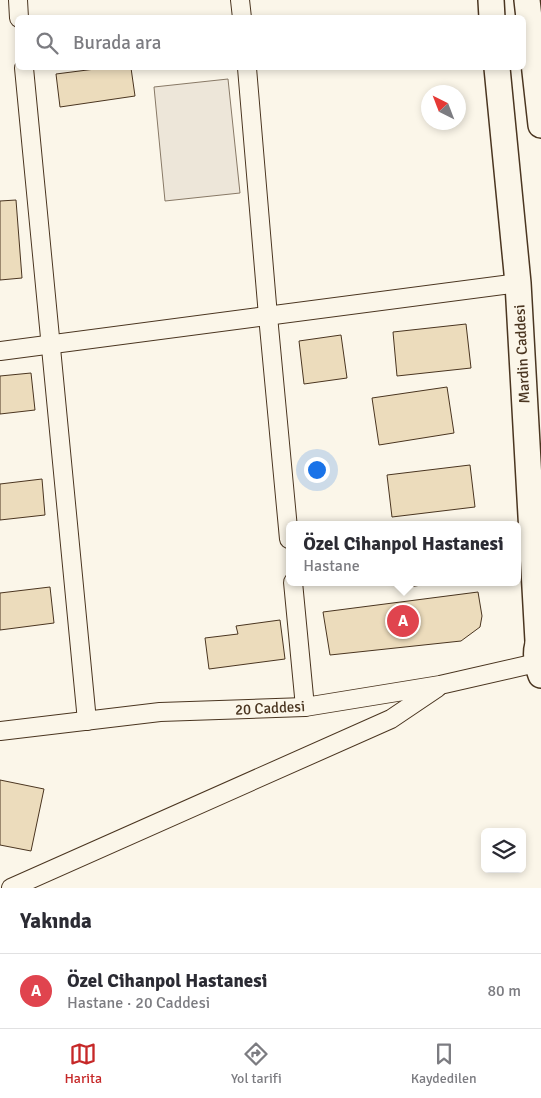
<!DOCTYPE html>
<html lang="tr">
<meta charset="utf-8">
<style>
body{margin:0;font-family:Signika,sans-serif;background:#f2f2f3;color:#2b2b33}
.controls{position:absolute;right:15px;bottom:15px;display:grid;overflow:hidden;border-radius:8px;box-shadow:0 2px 8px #0003}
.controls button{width:45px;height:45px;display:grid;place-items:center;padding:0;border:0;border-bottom:1px solid #e1e1e2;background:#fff;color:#2b2b33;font:25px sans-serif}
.compass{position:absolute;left:421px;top:85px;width:45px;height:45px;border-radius:50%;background:#fff;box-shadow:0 2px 8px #0003;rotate:318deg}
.you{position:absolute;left:316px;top:469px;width:18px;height:18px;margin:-12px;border:4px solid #fff;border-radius:50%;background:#1a73e8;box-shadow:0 0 0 8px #1a73e833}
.badge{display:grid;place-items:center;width:32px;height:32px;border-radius:50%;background:#c62828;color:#fff;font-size:16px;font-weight:700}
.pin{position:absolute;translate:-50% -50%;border:2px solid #fff;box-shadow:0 1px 5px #0006}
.popup{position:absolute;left:286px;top:521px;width:235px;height:65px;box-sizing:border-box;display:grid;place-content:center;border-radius:8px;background:#fff;filter:drop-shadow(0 1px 4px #0005);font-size:16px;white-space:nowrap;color:#7c7c81}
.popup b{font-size:19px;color:#2b2b33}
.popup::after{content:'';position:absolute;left:50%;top:100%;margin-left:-10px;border:10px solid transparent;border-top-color:#fff}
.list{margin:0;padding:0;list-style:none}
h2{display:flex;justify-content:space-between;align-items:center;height:65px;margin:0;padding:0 20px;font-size:21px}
h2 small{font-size:16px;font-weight:400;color:#7c7c81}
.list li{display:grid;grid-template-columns:32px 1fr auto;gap:15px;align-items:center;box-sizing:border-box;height:75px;padding:0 20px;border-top:1px solid #e1e1e2}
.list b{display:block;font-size:19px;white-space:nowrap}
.list p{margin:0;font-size:16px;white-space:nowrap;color:#7c7c81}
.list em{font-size:16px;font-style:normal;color:#7c7c81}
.icon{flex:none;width:28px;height:28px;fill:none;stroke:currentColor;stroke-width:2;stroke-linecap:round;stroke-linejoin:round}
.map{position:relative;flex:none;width:541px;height:888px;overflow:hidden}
.search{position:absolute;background:#fff;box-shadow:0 2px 8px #0003;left:15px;right:15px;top:15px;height:55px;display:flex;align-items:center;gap:12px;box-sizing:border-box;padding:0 18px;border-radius:8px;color:#7c7c81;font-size:19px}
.sheet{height:140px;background:#fff}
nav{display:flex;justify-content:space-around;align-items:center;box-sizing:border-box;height:70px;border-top:1px solid #e1e1e2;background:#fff;font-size:14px;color:#7c7c81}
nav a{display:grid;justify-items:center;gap:2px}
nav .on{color:#c62828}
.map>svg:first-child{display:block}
.green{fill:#ede6d9;stroke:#887966}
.building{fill:#ecdcbc;stroke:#4a3520}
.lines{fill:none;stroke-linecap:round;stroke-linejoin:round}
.minor-casing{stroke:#4a3520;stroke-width:20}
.highway-casing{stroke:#4a3520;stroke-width:28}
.minor{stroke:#fbf6e9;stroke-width:18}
.highway{stroke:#fbf6e9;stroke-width:25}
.labels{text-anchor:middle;stroke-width:4;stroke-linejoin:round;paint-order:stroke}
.street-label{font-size:15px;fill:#4a3520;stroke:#fbf6e9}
</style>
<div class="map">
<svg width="541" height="888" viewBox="0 0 541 888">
<rect width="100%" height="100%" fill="#fbf6e9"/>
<path class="green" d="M 228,79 L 240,193 L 165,201 L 154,87 Z"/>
<g class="building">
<path d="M 103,68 L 131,68 L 135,96 L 60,107 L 56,74 Z"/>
<path d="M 16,200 L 22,278 L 0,280 L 0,201 Z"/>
<path d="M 466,324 L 471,368 L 397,376 L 393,332 Z"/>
<path d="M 341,335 L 347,378 L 304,384 L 299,341 Z"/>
<path d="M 31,373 L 35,410 L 0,414 L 0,376 Z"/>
<path d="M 447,387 L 454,433 L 379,445 L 372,398 Z"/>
<path d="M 470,465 L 475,507 L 392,517 L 387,475 Z"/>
<path d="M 42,479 L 45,515 L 0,520 L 0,484 Z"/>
<path d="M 401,582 L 441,582 L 402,588 Z"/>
<path d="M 50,587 L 54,623 L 0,630 L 0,593 Z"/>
<path d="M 478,592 L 482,616 L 480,627 L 461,641 L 330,655 L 323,612 Z"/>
<path d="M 280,620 L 285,659 L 209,669 L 205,638 L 238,634 L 236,626 Z"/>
<path d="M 0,780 L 44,789 L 31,851 L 0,845 Z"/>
</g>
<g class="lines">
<defs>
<g id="minor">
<path d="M 18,0 L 19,18"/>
<path d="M 240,0 L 242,18"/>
<path d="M 24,68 L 87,721"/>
<path d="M 247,68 L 268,316 L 289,539"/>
<path d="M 0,351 L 518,283"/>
<path d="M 293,582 L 305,707"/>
<path d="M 0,731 L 160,712 L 305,707 L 440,685 L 536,663"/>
<path d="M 11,888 L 391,719 L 437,688"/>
</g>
<g id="highway">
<path d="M 491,0 L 492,18"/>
<path d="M 527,0 L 541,125"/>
<path d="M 497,68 L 518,283 L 538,641"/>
<path d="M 541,637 C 534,649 536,662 541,675"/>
</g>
</defs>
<use href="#minor" class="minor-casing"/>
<use href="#highway" class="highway-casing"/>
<use href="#minor" class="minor"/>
<use href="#highway" class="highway"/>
</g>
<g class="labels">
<g class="street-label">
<text transform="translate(522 354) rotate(-93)" y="5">Mardin Caddesi</text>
<text transform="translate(270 708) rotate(-3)" y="5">20 Caddesi</text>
</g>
</g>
</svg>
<div class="controls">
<button><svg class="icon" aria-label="layers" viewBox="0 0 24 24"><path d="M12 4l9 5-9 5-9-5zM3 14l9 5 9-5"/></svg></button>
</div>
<svg class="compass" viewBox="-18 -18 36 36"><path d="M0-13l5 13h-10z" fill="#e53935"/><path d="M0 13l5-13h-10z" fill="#7c7c81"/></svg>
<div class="you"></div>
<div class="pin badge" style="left:403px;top:621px;background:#e0444e">A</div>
<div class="popup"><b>Özel Cihanpol Hastanesi</b>Hastane</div>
<div class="search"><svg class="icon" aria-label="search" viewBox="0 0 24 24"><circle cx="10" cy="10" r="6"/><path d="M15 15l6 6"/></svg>Burada ara</div>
</div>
<section class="sheet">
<h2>Yakında<small></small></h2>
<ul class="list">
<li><span class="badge" style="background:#e0444e">A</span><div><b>Özel Cihanpol Hastanesi</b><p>Hastane · 20 Caddesi</p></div><em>80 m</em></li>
</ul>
</section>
<nav>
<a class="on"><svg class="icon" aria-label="map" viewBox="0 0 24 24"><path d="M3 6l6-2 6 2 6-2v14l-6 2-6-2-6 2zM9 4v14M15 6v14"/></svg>Harita</a>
<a><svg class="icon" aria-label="directions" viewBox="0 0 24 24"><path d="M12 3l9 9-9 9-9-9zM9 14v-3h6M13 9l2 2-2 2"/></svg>Yol tarifi</a>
<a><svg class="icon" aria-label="saved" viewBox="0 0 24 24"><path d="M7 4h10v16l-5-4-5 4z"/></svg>Kaydedilen</a>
</nav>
